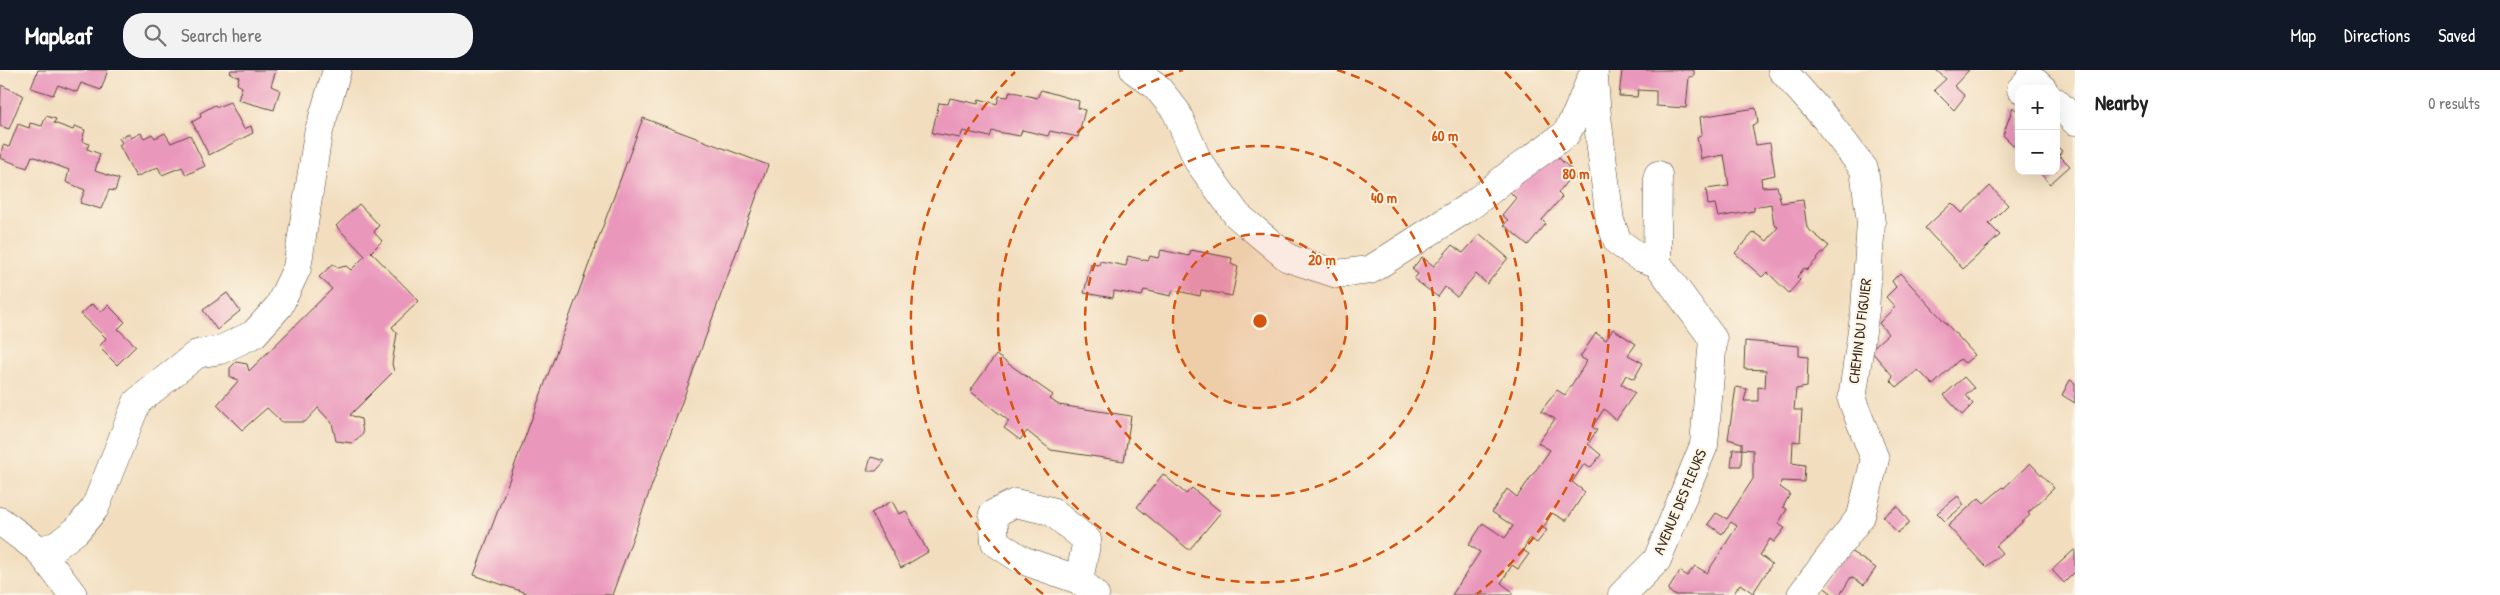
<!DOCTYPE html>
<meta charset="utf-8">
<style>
body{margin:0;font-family:"Patrick Hand",sans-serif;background:#f2f2f2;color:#222}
.controls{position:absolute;right:15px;top:15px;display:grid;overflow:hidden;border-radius:10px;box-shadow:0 5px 20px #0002}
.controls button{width:45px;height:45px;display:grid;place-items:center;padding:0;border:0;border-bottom:1px solid #e0e0e0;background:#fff;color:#222;font:25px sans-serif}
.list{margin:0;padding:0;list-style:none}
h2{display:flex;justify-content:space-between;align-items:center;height:65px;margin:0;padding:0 20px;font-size:21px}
h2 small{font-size:16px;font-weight:400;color:#767676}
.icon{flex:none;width:28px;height:28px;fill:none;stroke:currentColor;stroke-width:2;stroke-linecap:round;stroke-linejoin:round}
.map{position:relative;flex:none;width:2075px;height:525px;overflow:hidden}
header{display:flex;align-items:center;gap:30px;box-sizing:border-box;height:70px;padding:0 25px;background:#111827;color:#fff}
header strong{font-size:24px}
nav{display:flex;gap:28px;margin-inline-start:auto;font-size:18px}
.search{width:350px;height:45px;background:#f2f2f2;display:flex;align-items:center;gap:12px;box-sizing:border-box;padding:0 18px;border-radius:20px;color:#767676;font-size:19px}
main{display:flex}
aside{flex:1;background:#fff}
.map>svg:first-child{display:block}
.building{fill:#ea97bc}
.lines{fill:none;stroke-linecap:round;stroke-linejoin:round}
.minor-casing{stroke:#564536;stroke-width:29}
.minor{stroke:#fff;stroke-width:28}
.ring{fill:none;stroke:#d7540e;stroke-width:2.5;stroke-dasharray:9 6}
.labels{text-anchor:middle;stroke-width:4;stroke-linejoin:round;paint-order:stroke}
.street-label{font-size:15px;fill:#3b2a1e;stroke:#fcf5e5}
.centre{fill:#d7540e;stroke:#fcf5e5;stroke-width:2.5}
.ring-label{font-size:15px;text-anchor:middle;font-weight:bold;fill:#d7540e;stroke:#fcf5e5;stroke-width:4;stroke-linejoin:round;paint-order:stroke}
</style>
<header>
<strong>Mapleaf</strong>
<div class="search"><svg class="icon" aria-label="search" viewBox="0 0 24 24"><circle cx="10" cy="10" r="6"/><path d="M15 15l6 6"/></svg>Search here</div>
<nav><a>Map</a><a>Directions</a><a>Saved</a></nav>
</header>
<main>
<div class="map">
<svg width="2075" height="525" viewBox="0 0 2075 525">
<rect width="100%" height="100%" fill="#fcf5e5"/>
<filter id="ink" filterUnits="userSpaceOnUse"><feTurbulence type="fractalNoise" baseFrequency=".02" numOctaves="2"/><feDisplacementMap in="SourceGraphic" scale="10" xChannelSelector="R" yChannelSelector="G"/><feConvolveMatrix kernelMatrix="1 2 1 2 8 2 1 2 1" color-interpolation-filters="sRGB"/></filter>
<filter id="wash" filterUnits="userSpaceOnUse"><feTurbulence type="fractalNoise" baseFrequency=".0096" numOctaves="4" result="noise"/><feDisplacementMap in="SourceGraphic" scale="20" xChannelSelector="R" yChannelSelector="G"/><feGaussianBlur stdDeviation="1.12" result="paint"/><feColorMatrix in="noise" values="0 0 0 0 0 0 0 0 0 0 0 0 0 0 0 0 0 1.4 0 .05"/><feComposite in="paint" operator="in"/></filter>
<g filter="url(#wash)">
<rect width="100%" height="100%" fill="#f2debf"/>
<g id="blocks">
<g class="building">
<path d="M 38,0 L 108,0 L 101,20 L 81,13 L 77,22 L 58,15 L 53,25 L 31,18 Z"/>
<path d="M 231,0 L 276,0 L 271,16 L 280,20 L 274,40 L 238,30 L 242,17 L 237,14 L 239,7 L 230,3 Z"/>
<path d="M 1622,0 L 1694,0 L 1694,6 L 1689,7 L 1686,38 L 1656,36 L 1656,21 L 1638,20 L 1637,27 L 1619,26 Z"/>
<path d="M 1936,0 L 1969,0 L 1954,16 L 1965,26 L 1954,40 L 1934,20 L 1946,9 Z"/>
<path d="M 1,15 L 23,25 L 9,59 L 0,56 Z"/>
<path d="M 1041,20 L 1079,31 L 1078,38 L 1085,40 L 1078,67 L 1050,61 L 1048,66 L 1022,60 L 1020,66 L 992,61 L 990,67 L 963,61 L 960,68 L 932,63 L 939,33 L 948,34 L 950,28 L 978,34 L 979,29 L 997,34 L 999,26 L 1008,27 L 1010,21 L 1037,28 Z"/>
<path d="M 230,32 L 244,59 L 251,56 L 253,63 L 209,85 L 192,52 L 201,47 L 200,43 L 215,35 L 217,37 Z"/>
<path d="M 2013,37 L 2019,43 L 2019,81 L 2003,65 Z"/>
<path d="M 1756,38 L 1758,53 L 1752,55 L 1756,75 L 1770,73 L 1775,105 L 1761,108 L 1762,117 L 1777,116 L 1781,133 L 1803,130 L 1807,158 L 1829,176 L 1807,200 L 1804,198 L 1797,207 L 1800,210 L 1789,223 L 1767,202 L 1762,207 L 1735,183 L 1754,162 L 1767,171 L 1778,157 L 1774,155 L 1771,134 L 1754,137 L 1754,141 L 1718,147 L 1715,134 L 1708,135 L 1706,119 L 1729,116 L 1724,85 L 1701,89 L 1697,67 L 1702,64 L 1700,47 Z"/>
<path d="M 46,46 L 56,49 L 54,53 L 73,60 L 75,56 L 85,60 L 82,71 L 89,74 L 87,79 L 100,84 L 95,101 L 119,109 L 115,121 L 109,120 L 101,139 L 80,133 L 85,120 L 66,112 L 69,100 L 32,86 L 27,98 L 0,88 L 3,75 L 9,77 L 18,54 L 29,58 L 30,53 L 42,56 Z"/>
<path d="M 643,48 L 768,95 L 612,525 L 532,525 L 474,505 Z"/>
<path d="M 141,63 L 144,68 L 152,64 L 155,68 L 165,63 L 171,73 L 190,65 L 205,96 L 186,105 L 182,97 L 162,105 L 158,97 L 136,107 L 119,75 L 122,73 L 119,68 L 129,64 L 131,68 Z"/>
<path d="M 2056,75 L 2062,81 L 2059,85 L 2070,96 L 2050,114 L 2038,101 L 2056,101 Z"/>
<path d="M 1551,81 L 1574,102 L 1558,123 L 1562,127 L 1542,150 L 1546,154 L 1528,175 L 1504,155 L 1508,150 L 1502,145 L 1516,128 L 1509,121 Z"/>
<path d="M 1990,116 L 2008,135 L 1989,154 L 2000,165 L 1963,199 L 1925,158 L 1952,133 L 1962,143 Z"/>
<path d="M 359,134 L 379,155 L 374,162 L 382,171 L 371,182 L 419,231 L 392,257 L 397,263 L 392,294 L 394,301 L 350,345 L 361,349 L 363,364 L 352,373 L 336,371 L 332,353 L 318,338 L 305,352 L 282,352 L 267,338 L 242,360 L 217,335 L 239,310 L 230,307 L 230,298 L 236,292 L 247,294 L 249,301 L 332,219 L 319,207 L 333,194 L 338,198 L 346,196 L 351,200 L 365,186 L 336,156 Z"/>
<path d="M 1480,164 L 1508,188 L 1487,214 L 1476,204 L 1457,227 L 1445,217 L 1438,227 L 1414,209 L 1418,204 L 1412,199 L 1422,187 L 1434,196 L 1452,175 L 1463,183 Z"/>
<path d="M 1161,180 L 1189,186 L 1191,180 L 1232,188 L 1231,194 L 1238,197 L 1232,226 L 1201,220 L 1200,226 L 1173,220 L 1171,226 L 1144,220 L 1142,226 L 1114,221 L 1113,228 L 1084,223 L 1091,194 L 1099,195 L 1100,191 L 1126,196 L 1128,186 L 1148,191 L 1150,186 L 1158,188 Z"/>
<path d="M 1900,203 L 1975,285 L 1965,293 L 1960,289 L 1933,315 L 1918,300 L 1897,317 L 1890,310 L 1893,306 L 1870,280 L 1888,264 L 1879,253 L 1895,237 L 1886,227 L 1896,217 L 1892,211 Z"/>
<path d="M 227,223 L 240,241 L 217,260 L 203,240 Z"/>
<path d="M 92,234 L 101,242 L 108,235 L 125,252 L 118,259 L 136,276 L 117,295 L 99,277 L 106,268 L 81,244 Z"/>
<path d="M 1613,259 L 1636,274 L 1628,285 L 1643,293 L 1634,309 L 1626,305 L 1621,314 L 1635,323 L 1616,350 L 1604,339 L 1592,357 L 1597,360 L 1588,374 L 1601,385 L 1590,398 L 1584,394 L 1572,412 L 1585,422 L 1566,451 L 1552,443 L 1543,458 L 1547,460 L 1537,473 L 1530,468 L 1523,480 L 1529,484 L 1518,499 L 1512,495 L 1501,513 L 1513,522 L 1511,525 L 1452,525 L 1480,482 L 1469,475 L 1483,453 L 1505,468 L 1513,456 L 1492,442 L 1507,419 L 1517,427 L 1550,380 L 1538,373 L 1555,349 L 1541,341 L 1557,320 L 1565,325 L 1587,291 L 1580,287 L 1596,263 L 1606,270 Z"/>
<path d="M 1745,271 L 1799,276 L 1799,286 L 1808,287 L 1807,317 L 1796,319 L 1794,340 L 1802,340 L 1800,372 L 1793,371 L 1792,393 L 1805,395 L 1804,412 L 1781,411 L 1780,417 L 1790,424 L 1783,437 L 1787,439 L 1778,454 L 1785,458 L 1774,472 L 1770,469 L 1760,485 L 1772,494 L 1753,523 L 1740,514 L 1733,525 L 1674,525 L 1668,520 L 1680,501 L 1687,506 L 1695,496 L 1707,503 L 1737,456 L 1731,452 L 1722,464 L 1708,454 L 1716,443 L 1727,449 L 1753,409 L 1753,380 L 1742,379 L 1742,373 L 1728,369 L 1736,317 L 1747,319 L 1744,331 L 1758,331 L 1758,317 L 1765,318 L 1766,300 L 1744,299 Z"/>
<path d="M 996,285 L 1053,325 L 1050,329 L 1059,335 L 1131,346 L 1124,391 L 1051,380 L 1027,361 L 1020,370 L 1004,358 L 1009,351 L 970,321 Z"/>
<path d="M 1964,307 L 1974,318 L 1966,325 L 1973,334 L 1962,345 L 1944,325 Z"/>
<path d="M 2070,310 L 2075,313 L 2075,333 L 2062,325 Z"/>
<path d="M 1733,379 L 1742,379 L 1741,396 L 1731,396 Z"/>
<path d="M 871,387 L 885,391 L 876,401 L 867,401 Z"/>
<path d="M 2030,393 L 2054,418 L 2028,443 L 2030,445 L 1996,476 L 2002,483 L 1986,497 L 1948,456 L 1979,428 L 1984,433 L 2003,417 L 2004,418 Z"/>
<path d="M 1163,404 L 1186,424 L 1192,418 L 1221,442 L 1189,480 L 1137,437 Z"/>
<path d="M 1958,426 L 1964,435 L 1945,451 L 1937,443 Z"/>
<path d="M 892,431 L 899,444 L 906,441 L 928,482 L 901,498 L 871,443 Z"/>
<path d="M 1897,436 L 1910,453 L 1897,463 L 1883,446 Z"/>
<path d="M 1847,479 L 1876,498 L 1864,515 L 1851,507 L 1840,525 L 1834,525 L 1822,516 Z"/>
<path d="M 2075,479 L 2075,502 L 2064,513 L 2052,500 Z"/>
</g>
</g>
</g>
<g filter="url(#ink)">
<use href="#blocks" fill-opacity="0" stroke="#564536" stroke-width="1"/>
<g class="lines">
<defs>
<g id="minor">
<path d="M 1134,0 L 1156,16 L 1176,41 L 1198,91 L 1237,145 L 1288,188 L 1337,204 L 1370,200 L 1473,134 L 1514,101 L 1566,64 L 1577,43 L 1594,1"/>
<path d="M 1782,0 L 1825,48 L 1864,99 L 1871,153 L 1865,240 L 1852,330 L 1875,389 L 1861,446 L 1801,525"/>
<path d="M 1594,8 L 1597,46 L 1610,151 L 1618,172 L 1639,187 L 1657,193"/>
<path d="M 2021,19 L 2031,8 L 2043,19"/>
<path d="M 2056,32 L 2075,51"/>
<path d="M 0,451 L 39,480 L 73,525"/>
<path d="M 39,480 L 56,476 L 77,460 L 95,438 L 137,332 L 197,284 L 220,280 L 254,264 L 279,236 L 297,198 L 318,64 L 337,0"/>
<path d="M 1079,510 L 1087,470 L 1051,441 L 1015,433 L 993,444 L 995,472 L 1022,490 L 1079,510 L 1095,525"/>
<path d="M 1622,525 L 1657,490 L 1704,375 L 1713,269 L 1657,193 L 1658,105"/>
</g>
</defs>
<use href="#minor" class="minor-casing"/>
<use href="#minor" class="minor"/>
</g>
</g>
<circle cx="1260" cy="251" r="87" fill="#d7540e" fill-opacity=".12"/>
<g class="ring">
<circle cx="1260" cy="251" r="87"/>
<circle cx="1260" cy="251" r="175"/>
<path d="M1337 0A262 262 0 1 1 1183 0"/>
<path d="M1043 524A349 349 0 0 1 1015 2M1505 2A349 349 0 0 1 1477 524"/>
</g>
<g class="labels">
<g class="street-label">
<text transform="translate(1860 261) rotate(-83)" y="5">CHEMIN DU FIGUIER</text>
<text transform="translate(1680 432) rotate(-67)" y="5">AVENUE DES FLEURS</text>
</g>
</g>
<circle cx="1260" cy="251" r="8" class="centre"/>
<g class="ring-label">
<text x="1445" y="71">60 m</text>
<text x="1576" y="109">80 m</text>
<text x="1384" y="133">40 m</text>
<text x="1322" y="195">20 m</text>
</g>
</svg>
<div class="controls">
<button>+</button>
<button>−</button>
</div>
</div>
<aside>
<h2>Nearby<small>0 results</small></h2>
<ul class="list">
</ul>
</aside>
</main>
